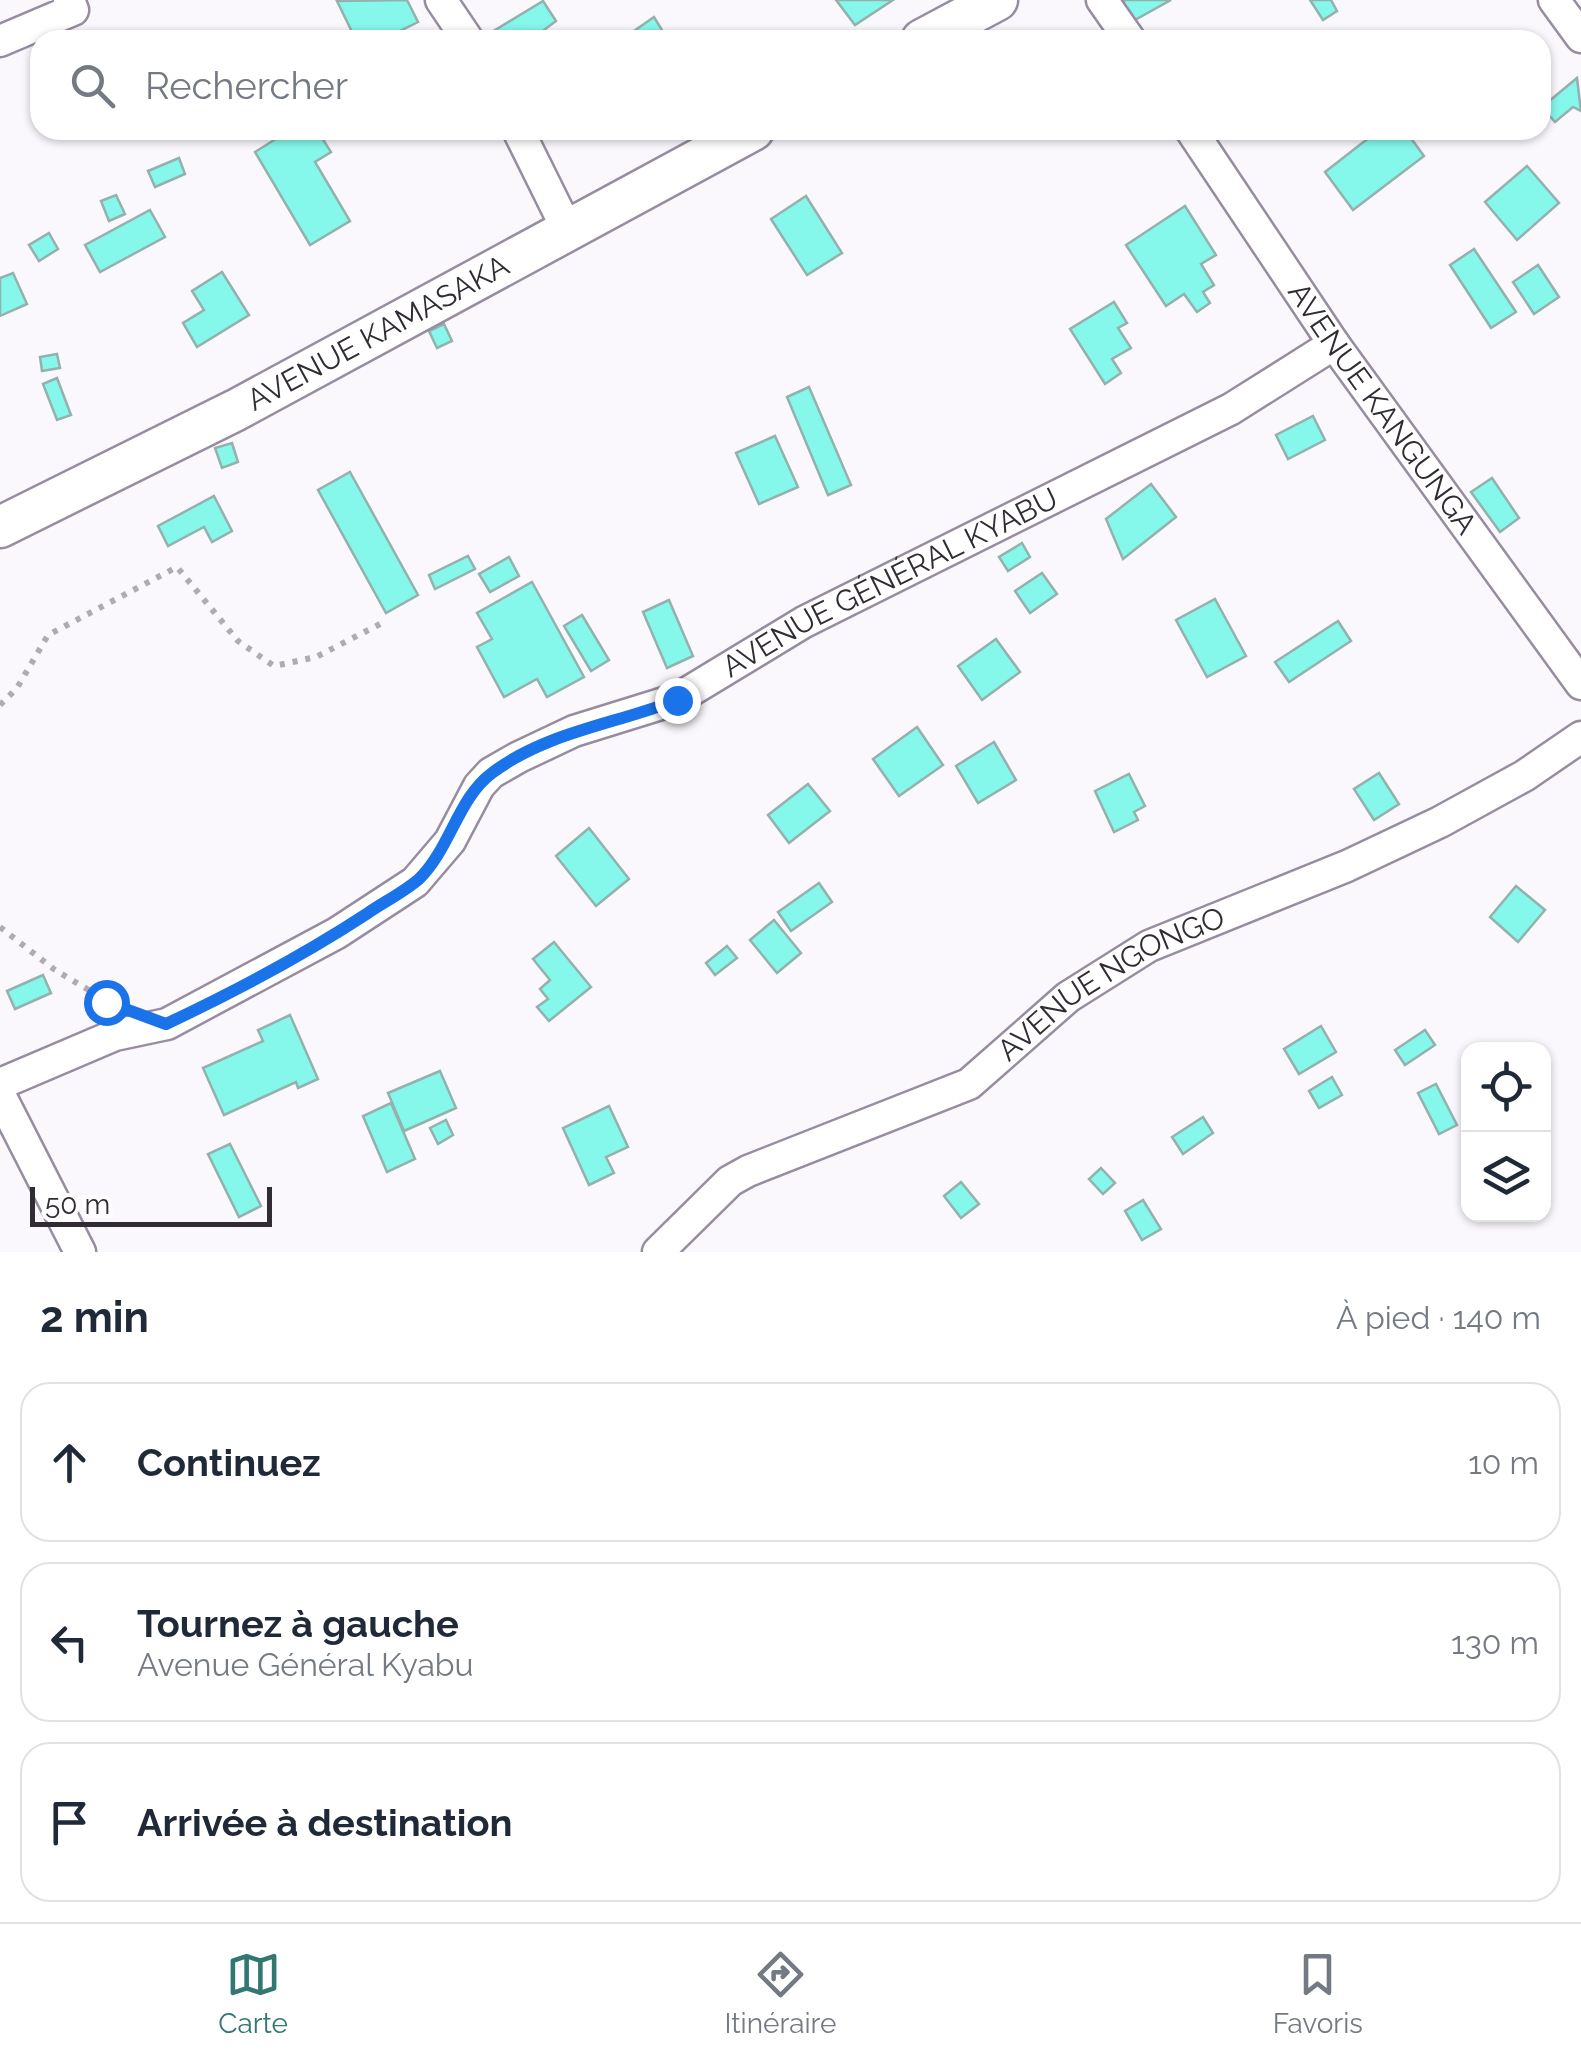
<!DOCTYPE html>
<html lang="fr">
<meta charset="utf-8">
<style>
body{margin:0;font-family:Raleway,sans-serif;background:#f6f6f7;color:#1f2937}
.controls{position:absolute;right:30px;bottom:30px;display:grid;overflow:hidden;border-radius:20px;box-shadow:0 2px 8px #0004}
.controls button{width:90px;height:90px;display:grid;place-items:center;padding:0;border:0;border-bottom:2px solid #e0e1e3;background:#fff;color:#1f2937;font:50px sans-serif}
.scale{position:absolute;left:30px;bottom:25px;width:242px;box-sizing:border-box;padding-left:10px;border:5px solid #312c34;border-top:0;font-size:28px;line-height:35px;white-space:nowrap;color:#312c34;-webkit-text-stroke:8px #fff;paint-order:stroke}
.stop{position:absolute;width:30px;height:30px;margin:-22px;border:8px solid #1a73e8;border-radius:50%;background:#fff}
.stop.end{background:#1a73e8;border-color:#fff;box-shadow:0 2px 10px #0008}
.list{margin:0;padding:0;list-style:none}
h2{display:flex;justify-content:space-between;align-items:center;height:130px;margin:0;padding:0 40px;font-size:42px}
h2 small{font-size:32px;font-weight:400;color:#747a83}
.list li{display:grid;grid-template-columns:65px 1fr auto;gap:30px;align-items:center;box-sizing:border-box;height:160px;margin:0 20px 20px;padding:0 20px;border:2px solid #e0e1e3;border-radius:30px}
.list b{display:block;font-size:38px;white-space:nowrap}
.list p{margin:0;font-size:32px;white-space:nowrap;color:#747a83}
.list em{font-size:32px;font-style:normal;color:#747a83}
.icon{flex:none;width:55px;height:55px;fill:none;stroke:currentColor;stroke-width:2;stroke-linecap:round;stroke-linejoin:round}
.map{position:relative;flex:none;width:1581px;height:1252px;overflow:hidden}
.search{position:absolute;background:#fff;box-shadow:0 2px 8px #0004;left:30px;right:30px;top:30px;height:110px;display:flex;align-items:center;gap:25px;box-sizing:border-box;padding:0 35px;border-radius:30px;color:#747a83;font-size:38px}
.sheet{height:670px;background:#fff}
nav{display:flex;justify-content:space-around;align-items:center;box-sizing:border-box;height:140px;border-top:2px solid #e0e1e3;background:#fff;font-size:28px;color:#747a83}
nav a{display:grid;justify-items:center;gap:5px}
nav .on{color:#317871}
.map>svg:first-child{display:block}
.building{fill:#85f8eb;stroke:#93b1ad;stroke-width:2.5}
.lines{fill:none;stroke-linecap:round;stroke-linejoin:round}
.street-casing{stroke:#988ca1;stroke-width:35}
.secondary-casing{stroke:#988ca1;stroke-width:45}
.path{stroke:#afabb1;stroke-width:6;stroke-dasharray:5 8;stroke-linecap:butt}
.street{stroke:#fff;stroke-width:30}
.secondary{stroke:#fff;stroke-width:40}
.route{stroke:#1a73e8;stroke-width:12}
.labels{text-anchor:middle;stroke-width:8;stroke-linejoin:round;paint-order:stroke}
.street-label{font-size:30px;fill:#312c34;stroke:#fff}
</style>
<div class="map">
<svg width="1581" height="1252" viewBox="0 0 1581 1252">
<rect width="100%" height="100%" fill="#faf8fc"/>
<g class="building">
<path d="M 407,0 L 418,22 L 382,40 L 356,40 L 337,1 Z"/>
<path d="M 836,0 L 893,0 L 855,25 Z"/>
<path d="M 1126,0 L 1171,0 L 1133,21 L 1122,2 Z"/>
<path d="M 1310,0 L 1331,0 L 1337,11 L 1323,20 Z"/>
<path d="M 543,1 L 556,21 L 544,30 L 550,40 L 497,40 L 492,32 Z"/>
<path d="M 654,17 L 668,40 L 621,40 Z"/>
<path d="M 1577,78 L 1581,111 L 1573,107 L 1555,122 L 1542,107 Z"/>
<path d="M 290,130 L 317,130 L 331,152 L 315,162 L 350,221 L 310,245 L 255,152 Z"/>
<path d="M 1359,130 L 1405,130 L 1424,156 L 1353,210 L 1325,172 L 1366,140 Z"/>
<path d="M 179,158 L 185,174 L 155,187 L 148,171 Z"/>
<path d="M 1527,166 L 1559,203 L 1517,240 L 1485,202 Z"/>
<path d="M 116,195 L 125,214 L 109,221 L 101,201 Z"/>
<path d="M 806,196 L 842,253 L 807,275 L 771,219 Z"/>
<path d="M 1185,206 L 1216,255 L 1201,264 L 1214,285 L 1203,292 L 1210,303 L 1197,312 L 1184,294 L 1166,306 L 1126,245 Z"/>
<path d="M 150,210 L 165,237 L 100,272 L 85,245 Z"/>
<path d="M 49,233 L 58,249 L 39,261 L 29,245 Z"/>
<path d="M 1474,249 L 1516,312 L 1491,328 L 1450,265 Z"/>
<path d="M 1538,265 L 1559,297 L 1534,314 L 1513,282 Z"/>
<path d="M 222,272 L 249,315 L 197,347 L 183,323 L 204,310 L 192,291 Z"/>
<path d="M 13,273 L 27,304 L 0,316 L 0,278 Z"/>
<path d="M 1114,302 L 1127,323 L 1118,328 L 1131,348 L 1112,359 L 1121,373 L 1105,384 L 1070,329 Z"/>
<path d="M 444,324 L 452,341 L 437,348 L 429,331 Z"/>
<path d="M 57,354 L 60,368 L 42,371 L 40,357 Z"/>
<path d="M 57,378 L 71,415 L 57,420 L 43,384 Z"/>
<path d="M 809,387 L 851,485 L 828,495 L 787,397 Z"/>
<path d="M 1313,416 L 1325,440 L 1288,459 L 1276,435 Z"/>
<path d="M 775,436 L 798,487 L 759,504 L 736,453 Z"/>
<path d="M 232,443 L 238,462 L 222,468 L 215,448 Z"/>
<path d="M 350,472 L 418,595 L 386,613 L 318,490 Z"/>
<path d="M 1492,478 L 1519,518 L 1500,532 L 1471,492 Z"/>
<path d="M 1151,484 L 1176,517 L 1123,559 L 1106,519 Z"/>
<path d="M 214,496 L 232,531 L 212,542 L 204,527 L 168,546 L 158,526 Z"/>
<path d="M 1022,543 L 1030,557 L 1008,571 L 999,557 Z"/>
<path d="M 468,556 L 475,569 L 435,589 L 429,575 Z"/>
<path d="M 509,557 L 519,576 L 490,592 L 479,574 Z"/>
<path d="M 1042,573 L 1057,594 L 1030,613 L 1015,591 Z"/>
<path d="M 532,582 L 584,677 L 547,697 L 537,679 L 504,697 L 477,647 L 492,639 L 477,613 Z"/>
<path d="M 1215,599 L 1246,656 L 1207,677 L 1176,620 Z"/>
<path d="M 669,600 L 693,656 L 667,668 L 643,612 Z"/>
<path d="M 582,615 L 609,660 L 591,671 L 564,626 Z"/>
<path d="M 1338,621 L 1351,641 L 1289,682 L 1275,662 Z"/>
<path d="M 996,639 L 1020,672 L 982,700 L 958,666 Z"/>
<path d="M 917,727 L 943,765 L 899,796 L 873,759 Z"/>
<path d="M 994,742 L 1016,780 L 978,803 L 956,766 Z"/>
<path d="M 1379,773 L 1399,804 L 1374,820 L 1354,789 Z"/>
<path d="M 1129,774 L 1145,806 L 1134,812 L 1138,820 L 1114,832 L 1095,791 Z"/>
<path d="M 808,784 L 830,811 L 789,843 L 768,815 Z"/>
<path d="M 589,828 L 629,879 L 596,906 L 556,856 Z"/>
<path d="M 819,883 L 832,902 L 791,931 L 778,912 Z"/>
<path d="M 1516,886 L 1545,910 L 1518,942 L 1490,917 Z"/>
<path d="M 774,920 L 801,953 L 777,973 L 750,940 Z"/>
<path d="M 554,942 L 591,987 L 549,1021 L 537,1007 L 548,999 L 540,989 L 550,980 L 533,959 Z"/>
<path d="M 727,946 L 737,958 L 715,975 L 706,963 Z"/>
<path d="M 43,975 L 51,993 L 15,1009 L 7,991 Z"/>
<path d="M 290,1015 L 318,1079 L 298,1088 L 296,1082 L 224,1115 L 203,1068 L 263,1041 L 258,1030 Z"/>
<path d="M 1321,1026 L 1336,1052 L 1299,1074 L 1284,1049 Z"/>
<path d="M 1425,1030 L 1435,1045 L 1405,1065 L 1395,1050 Z"/>
<path d="M 440,1071 L 456,1108 L 404,1131 L 388,1093 Z"/>
<path d="M 1332,1077 L 1342,1095 L 1319,1108 L 1309,1091 Z"/>
<path d="M 1436,1084 L 1457,1125 L 1439,1134 L 1418,1093 Z"/>
<path d="M 391,1103 L 415,1159 L 387,1172 L 363,1116 Z"/>
<path d="M 609,1106 L 628,1147 L 606,1157 L 614,1173 L 589,1185 L 563,1128 Z"/>
<path d="M 1203,1117 L 1213,1133 L 1183,1154 L 1172,1137 Z"/>
<path d="M 446,1120 L 453,1135 L 438,1144 L 430,1128 Z"/>
<path d="M 230,1144 L 261,1206 L 239,1217 L 208,1154 Z"/>
<path d="M 1101,1168 L 1115,1183 L 1103,1194 L 1089,1179 Z"/>
<path d="M 961,1182 L 979,1204 L 961,1218 L 944,1196 Z"/>
<path d="M 1143,1200 L 1161,1229 L 1142,1240 L 1125,1211 Z"/>
</g>
<g class="lines">
<defs>
<g id="street">
<path d="M 441,0 L 468,40"/>
<path d="M 1102,0 L 1130,40"/>
<path d="M 1554,0 L 1581,37"/>
<path d="M 0,41 L 73,10 L 69,0"/>
<path d="M 518,130 L 567,229"/>
<path id="s1" d="M 1191,130 L 1334,344 L 1581,684"/>
<path id="s2" d="M 0,1084 L 115,1035 L 167,1024 L 337,933 L 415,882 L 450,841 L 479,786 L 491,773 L 519,757 L 574,731 L 677,699 L 804,622 L 1231,409 L 1334,344"/>
<path d="M 0,1095 L 80,1252"/>
<path id="s3" d="M 658,1252 L 730,1181 L 748,1171 L 969,1084 L 1068,997 L 1149,946 L 1347,866 L 1440,822 L 1524,776 L 1581,737"/>
</g>
<g id="secondary">
<path d="M 922,40 L 997,0"/>
<path id="s4" d="M 0,527 L 236,410 L 753,130"/>
</g>
</defs>
<use href="#street" class="street-casing"/>
<use href="#secondary" class="secondary-casing"/>
<g class="path">
<path d="M 0,705 L 17,688 L 48,635 L 177,567 L 238,641 L 274,666 L 316,657 L 382,623"/>
<path d="M 0,927 L 55,970 L 114,1005"/>
</g>
<use href="#street" class="street"/>
<use href="#secondary" class="secondary"/>
</g>
<g class="lines">
<path class="route" d="M 106,1002 L 166,1024 C 236,991 304,955 368,913 C 384,902 404,892 419,879 C 450,849 458,798 492,773 C 546,732 616,724 677,700"/>
</g>
<g class="labels">
<g class="street-label">
<text dy="10" stroke="none"><textPath href="#s4" startOffset="425">AVENUE KAMASAKA</textPath></text>
<text dy="10" stroke="none"><textPath href="#s1" startOffset="338">AVENUE KANGUNGA</textPath></text>
<text dy="10" stroke="none"><textPath href="#s2" startOffset="1042">AVENUE GÉNÉRAL KYABU</textPath></text>
<text dy="10" stroke="none"><textPath href="#s3" startOffset="535">AVENUE NGONGO</textPath></text>
</g>
</g>
</svg>
<div class="controls">
<button><svg class="icon" aria-label="locate" viewBox="0 0 24 24"><circle cx="12" cy="12" r="6"/><path d="M12 2v4M12 18v4M2 12h4M18 12h4"/></svg></button>
<button><svg class="icon" aria-label="layers" viewBox="0 0 24 24"><path d="M12 4l9 5-9 5-9-5zM3 14l9 5 9-5"/></svg></button>
</div>
<div class="scale">50 m</div>
<div class="stop" style="left:106px;top:1002px"></div>
<div class="stop end" style="left:677px;top:700px"></div>
<div class="search"><svg class="icon" aria-label="search" viewBox="0 0 24 24"><circle cx="10" cy="10" r="6"/><path d="M15 15l6 6"/></svg>Rechercher</div>
</div>
<section class="sheet">
<h2>2 min<small>À pied · 140 m</small></h2>
<ul class="list">
<li><svg class="icon" aria-label="ahead" viewBox="0 0 24 24"><path d="M12 20V5M6 11l6-6 6 6"/></svg><div><b>Continuez</b></div><em>10 m</em></li>
<li><svg class="icon" aria-label="left" viewBox="0 0 24 24"><path d="M17 20v-9H6M10 6l-5 5 5 5"/></svg><div><b>Tournez à gauche</b><p>Avenue Général Kyabu</p></div><em>130 m</em></li>
<li><svg class="icon" aria-label="arrive" viewBox="0 0 24 24"><path d="M6 21V4h12l-3 4 3 4H6"/></svg><div><b>Arrivée à destination</b></div></li>
</ul>
</section>
<nav>
<a class="on"><svg class="icon" aria-label="map" viewBox="0 0 24 24"><path d="M3 6l6-2 6 2 6-2v14l-6 2-6-2-6 2zM9 4v14M15 6v14"/></svg>Carte</a>
<a><svg class="icon" aria-label="directions" viewBox="0 0 24 24"><path d="M12 3l9 9-9 9-9-9zM9 14v-3h6M13 9l2 2-2 2"/></svg>Itinéraire</a>
<a><svg class="icon" aria-label="saved" viewBox="0 0 24 24"><path d="M7 4h10v16l-5-4-5 4z"/></svg>Favoris</a>
</nav>
